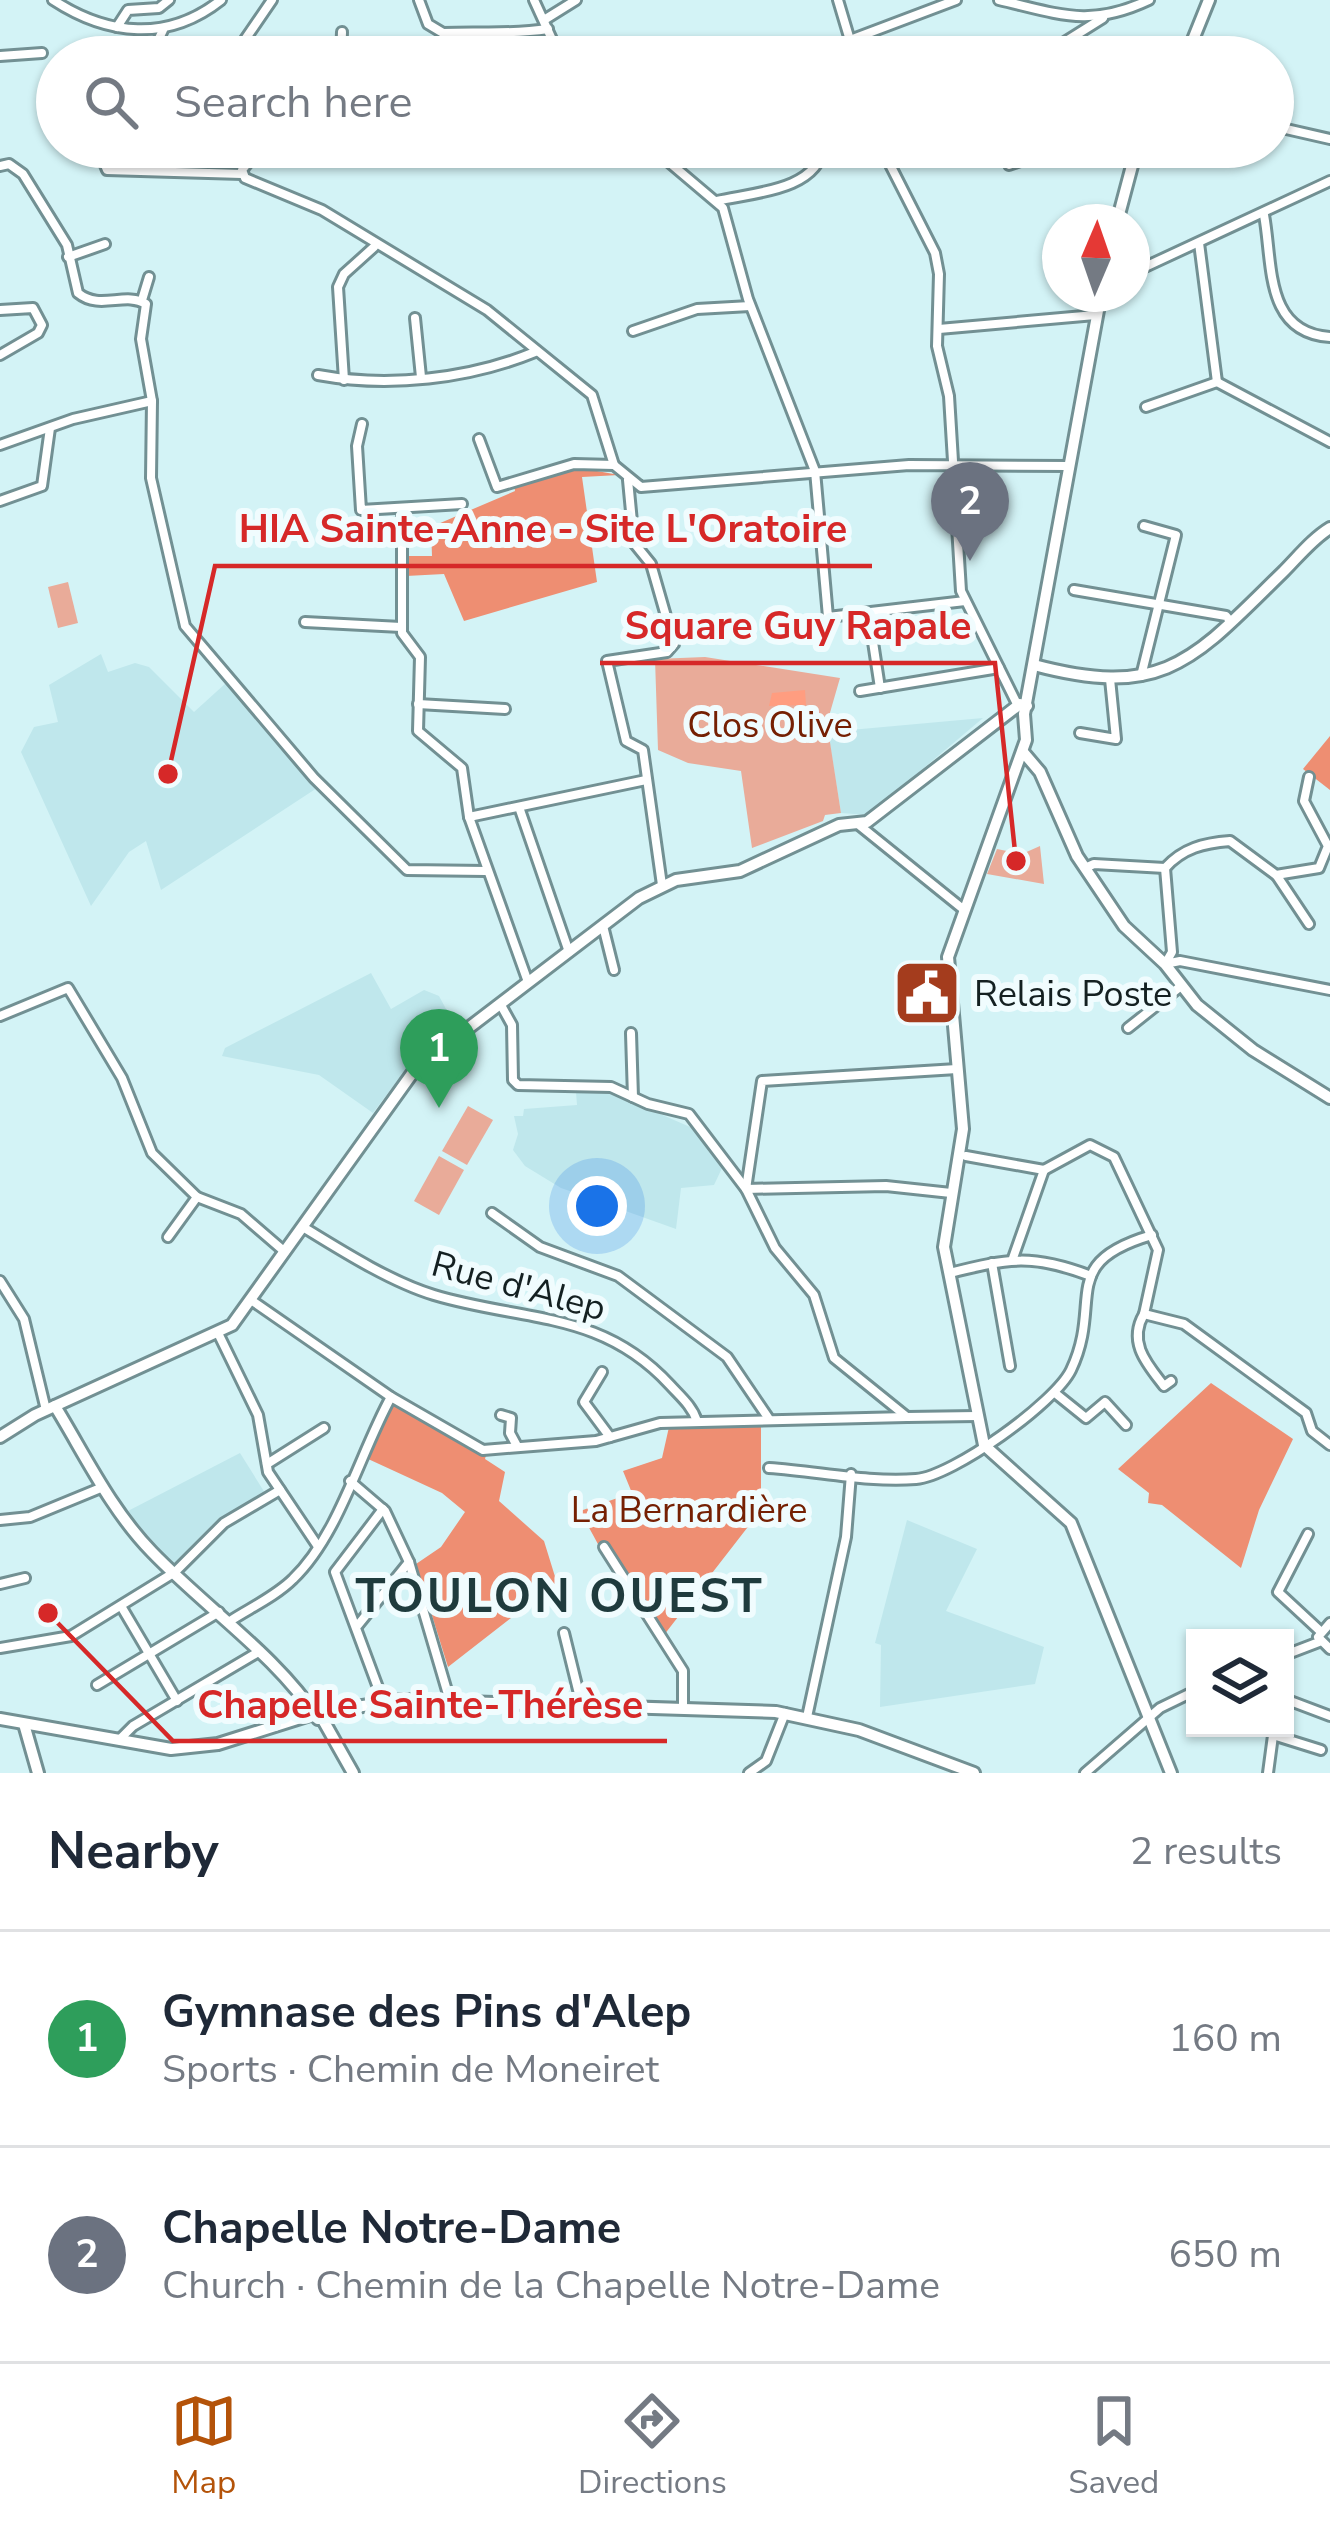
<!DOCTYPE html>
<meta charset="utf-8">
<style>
body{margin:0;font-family:"Nunito Sans",sans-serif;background:#f2f2f3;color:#1f2937}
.controls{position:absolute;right:36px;bottom:36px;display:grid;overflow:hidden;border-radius:0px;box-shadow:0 3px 9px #0004}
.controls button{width:108px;height:108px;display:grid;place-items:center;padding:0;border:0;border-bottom:3px solid #e0e1e3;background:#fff;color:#1f2937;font:60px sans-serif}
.compass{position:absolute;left:1042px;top:204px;width:108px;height:108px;border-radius:50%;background:#fff;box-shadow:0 3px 9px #0004;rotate:2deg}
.you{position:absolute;left:597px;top:1206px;width:42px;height:42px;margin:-30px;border:9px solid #fff;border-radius:50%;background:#1a73e8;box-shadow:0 0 0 18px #1a73e833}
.badge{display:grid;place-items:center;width:78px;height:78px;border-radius:50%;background:#b45309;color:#fff;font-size:39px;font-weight:700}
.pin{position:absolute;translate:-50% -99px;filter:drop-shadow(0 3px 6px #0008)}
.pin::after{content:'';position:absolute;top:63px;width:42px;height:36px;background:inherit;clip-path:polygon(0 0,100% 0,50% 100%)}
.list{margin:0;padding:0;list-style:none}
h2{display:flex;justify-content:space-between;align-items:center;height:156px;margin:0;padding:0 48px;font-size:51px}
h2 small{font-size:39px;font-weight:400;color:#747a83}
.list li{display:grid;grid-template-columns:78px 1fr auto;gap:36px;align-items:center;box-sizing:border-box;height:216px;padding:0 48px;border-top:3px solid #e0e1e3}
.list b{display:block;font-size:45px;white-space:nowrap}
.list p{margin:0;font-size:39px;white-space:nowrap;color:#747a83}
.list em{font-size:39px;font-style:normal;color:#747a83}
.icon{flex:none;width:66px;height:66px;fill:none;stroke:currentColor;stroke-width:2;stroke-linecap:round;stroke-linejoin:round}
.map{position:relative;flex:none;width:1330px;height:1773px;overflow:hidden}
.search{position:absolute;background:#fff;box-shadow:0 3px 9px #0004;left:36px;right:36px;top:36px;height:132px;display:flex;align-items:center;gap:30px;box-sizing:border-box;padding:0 42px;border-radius:66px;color:#747a83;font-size:45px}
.sheet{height:588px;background:#fff}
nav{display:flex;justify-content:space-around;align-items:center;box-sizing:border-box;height:168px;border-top:3px solid #e0e1e3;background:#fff;font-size:33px;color:#747a83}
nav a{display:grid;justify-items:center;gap:6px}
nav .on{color:#b45309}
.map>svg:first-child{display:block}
.built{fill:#bfe7ec}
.green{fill:#e9ab99}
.forest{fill:#ee8e72}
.water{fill:#ff9d80}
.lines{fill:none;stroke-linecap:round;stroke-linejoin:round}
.street-casing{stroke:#729093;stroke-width:14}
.secondary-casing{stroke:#729093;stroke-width:16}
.street{stroke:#fff;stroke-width:8}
.secondary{stroke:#fff;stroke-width:10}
.labels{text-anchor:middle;stroke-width:12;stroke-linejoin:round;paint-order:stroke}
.park-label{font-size:36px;fill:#752003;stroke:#f0fcfe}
.poi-label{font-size:36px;fill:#142021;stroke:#f0fcfe;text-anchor:start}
.street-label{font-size:36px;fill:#142021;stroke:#f0fcfe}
.district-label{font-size:48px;font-weight:bold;letter-spacing:3px;fill:#1f3b3d;stroke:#f0fcfe}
.leader{fill:none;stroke:#d62828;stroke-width:4.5}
.callout-dot{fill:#d62828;stroke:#f0fcfe;stroke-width:4.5}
.callout-label{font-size:39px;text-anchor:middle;font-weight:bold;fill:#d62828;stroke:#f0fcfe;stroke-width:12;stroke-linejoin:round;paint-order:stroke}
</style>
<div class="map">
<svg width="1330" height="1773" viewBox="0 0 1330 1773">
<rect width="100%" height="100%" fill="#d3f3f6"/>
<g class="built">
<path d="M 101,654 L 108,672 L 135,663 L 149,667 L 194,712 L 226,683 L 317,788 L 161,890 L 146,841 L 129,852 L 91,906 L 21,752 L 34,727 L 58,722 L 49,685 Z"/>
<path d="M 983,718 L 868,815 L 841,813 L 828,732 Z"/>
<path d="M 371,973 L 391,1009 L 424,990 L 439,996 L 458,1031 L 412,1061 L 373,1113 L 319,1075 L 222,1056 L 225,1048 Z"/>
<path d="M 576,1092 L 612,1093 L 697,1130 L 723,1166 L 714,1185 L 681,1188 L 676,1229 L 561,1188 L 525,1166 L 513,1150 L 518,1134 L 514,1116 L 523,1116 L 524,1109 L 577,1105 Z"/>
<path d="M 240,1453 L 265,1493 L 223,1519 L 172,1565 L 126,1512 Z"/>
<path d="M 907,1520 L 977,1549 L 946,1611 L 1044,1647 L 1035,1684 L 880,1707 L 881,1645 L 875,1643 Z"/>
</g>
<g class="green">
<path d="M 68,582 L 78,623 L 58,628 L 48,587 Z"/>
<path d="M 705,657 L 840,678 L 827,723 L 841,813 L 825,815 L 823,821 L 752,848 L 741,771 L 688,763 L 658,750 L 655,659 Z"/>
<path d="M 1040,846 L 1044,884 L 987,874 L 997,849 L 1022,854 Z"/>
<path d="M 468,1106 L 493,1120 L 467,1165 L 442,1151 Z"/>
<path d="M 439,1156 L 464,1170 L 439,1215 L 414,1201 Z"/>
</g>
<g class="forest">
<path d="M 575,467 L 619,475 L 582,477 L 597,582 L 464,621 L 444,574 L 406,576 L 407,556 L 432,556 L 431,527 L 515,491 L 514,485 Z"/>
<path d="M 1330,736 L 1330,790 L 1303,769 Z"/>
<path d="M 1211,1383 L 1293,1439 L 1259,1510 L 1241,1568 L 1162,1505 L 1148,1503 L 1149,1493 L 1118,1469 Z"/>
<path d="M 395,1403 L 486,1455 L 485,1459 L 505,1472 L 499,1501 L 544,1541 L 557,1583 L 502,1608 L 511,1618 L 448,1667 L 416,1564 L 441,1547 L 465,1512 L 442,1493 L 366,1458 Z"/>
<path d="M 761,1425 L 761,1510 L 664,1635 L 606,1543 L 599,1546 L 580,1511 L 632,1493 L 623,1471 L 662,1458 L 669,1427 Z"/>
</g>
<path class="water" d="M 805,690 L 806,705 L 769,706 L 772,693 Z"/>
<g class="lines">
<defs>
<g id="street">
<path d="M 53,0 C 108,36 168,42 221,0"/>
<path d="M 419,0 L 428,24 L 443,33 C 482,31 507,35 548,29"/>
<path d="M 534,0 L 560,57"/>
<path d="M 838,0 L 855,57"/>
<path d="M 999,0 C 1059,14 1090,28 1149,0"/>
<path d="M 544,20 L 576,0"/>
<path d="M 117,27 L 128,10 L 159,8 L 169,0"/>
<path d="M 850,40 L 956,0"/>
<path d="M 1044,55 L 1103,18"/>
<path d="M 0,56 L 42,53"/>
<path d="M 134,57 L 154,49 L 163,30"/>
<path d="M 233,57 L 272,0"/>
<path d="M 302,57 L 335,57"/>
<path d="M 341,57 L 342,32"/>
<path d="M 663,57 C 709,43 739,34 783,57"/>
<path d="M 1273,126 L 1330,139"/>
<path d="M 117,147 L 102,158 L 107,170 L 242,174"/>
<path d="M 261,147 L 242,170 L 245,178 L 322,210 L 487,310 L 592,395 L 614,465"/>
<path d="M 651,147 L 723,208 L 748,299 L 815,471 L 828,617 L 965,601"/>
<path d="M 881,147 L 935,253 L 939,274 L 937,346 L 949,396 L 961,591 L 1018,706"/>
<path d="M 1009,165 L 1060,147"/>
<path d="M 0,166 L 9,164 L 23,174 L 67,245 L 78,293 C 100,311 125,291 146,304 L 141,339 L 152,401 L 151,478 L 185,626 L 314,778 L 407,870 L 486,871"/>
<path d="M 717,201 C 750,193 818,191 823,147"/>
<path d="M 1264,215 C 1273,263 1264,333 1330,337"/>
<path d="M 1199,243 L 1217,382"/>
<path d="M 68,257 L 105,244"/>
<path d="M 1132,273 L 1330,181"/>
<path d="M 142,300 L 149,277"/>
<path d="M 0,310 L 33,308 L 42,325 L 38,333 L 0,355"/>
<path d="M 415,318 L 421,377"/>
<path d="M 939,329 L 1095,315"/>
<path d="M 633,331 L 697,309 L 750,306"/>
<path d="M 318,375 C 389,388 469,379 535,352"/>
<path d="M 344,380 L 338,287 L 344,274 L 374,247"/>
<path d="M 1217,382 L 1330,442"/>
<path d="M 1146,407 L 1217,382"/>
<path d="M 362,424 L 357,446 L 361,510 L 462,504"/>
<path d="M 479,439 L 497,487 L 574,464 L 614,465 L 641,487 L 909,465 L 1069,466"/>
<path d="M 0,445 L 73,419 L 152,401"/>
<path d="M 628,480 L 634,543 L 651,564 L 674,644 L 667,652 L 607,661 L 626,741 L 643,750 L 662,885"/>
<path d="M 0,501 L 42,486 L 50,428"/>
<path d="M 402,510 L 402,633 L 420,657 L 418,731 L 462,768 L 469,817 L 528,982"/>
<path d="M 1074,590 L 1226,616 L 1231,622"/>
<path d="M 305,622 L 401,627"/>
<path d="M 873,642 L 880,688"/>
<path d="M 1141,676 L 1176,535 L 1144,526"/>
<path d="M 860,691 L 999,668"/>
<path d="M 418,704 L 505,709"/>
<path d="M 1080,733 L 1116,739 L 1110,679"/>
<path d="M 519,807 L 569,952"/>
<path d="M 469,817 L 646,780"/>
<path d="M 859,825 L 963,909"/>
<path d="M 1085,868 L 1094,864 L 1165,868"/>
<path d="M 1165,868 C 1183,848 1204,843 1230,841 L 1276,875 L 1319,868 L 1328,846 L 1304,801 L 1309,777"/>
<path d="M 1165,868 L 1172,952 L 1165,964 L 1180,961 L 1330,990"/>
<path d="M 1277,876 L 1309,924"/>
<path d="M 603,926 L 614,970"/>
<path d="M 502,1007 L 512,1025 L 513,1080 L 518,1085 L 611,1087 L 648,1104 L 689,1114 L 746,1189 L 775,1248 L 814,1295 L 834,1358 L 907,1417 L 977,1416"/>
<path d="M 0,1016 L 68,988 L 122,1078 L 152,1153 L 197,1197 L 241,1214 L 285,1252"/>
<path d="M 1128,1028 L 1181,986"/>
<path d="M 631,1033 L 633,1097"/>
<path d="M 966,1156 L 1044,1170 L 1090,1145 L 1114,1157 L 1158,1250 L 1144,1314 L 1184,1324 L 1306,1413 L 1312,1431 L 1330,1445"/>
<path d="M 951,1193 L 886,1186 L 746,1189 L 762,1081 L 957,1069"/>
<path d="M 492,1213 L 540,1247 L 618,1276 L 727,1357 L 769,1419"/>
<path d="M 303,1227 C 342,1251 391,1282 434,1295 C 524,1322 601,1310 670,1385 C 681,1397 692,1406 697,1421"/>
<path d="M 168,1237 L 197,1197"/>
<path d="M 1013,1258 L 1044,1170"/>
<path d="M 992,1263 L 1010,1366"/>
<path d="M 950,1273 C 1009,1258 1033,1254 1091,1276"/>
<path d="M 0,1281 L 24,1319 L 46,1410"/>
<path d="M 251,1300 L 391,1397 L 483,1450 L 596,1441 L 660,1423 L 907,1417"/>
<path d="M 1144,1314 C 1127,1343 1148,1365 1164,1386 L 1171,1381"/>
<path d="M 218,1333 L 258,1415 L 268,1472 L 317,1545"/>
<path d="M 602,1372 L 584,1402 L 610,1437"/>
<path d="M 1055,1393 L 1086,1418 L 1105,1402 L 1126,1425"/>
<path d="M 501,1415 L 511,1418 L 510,1433 L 517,1446"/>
<path d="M 267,1464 L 324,1428"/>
<path d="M 769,1468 C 817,1471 869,1483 916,1479 C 953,1476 1055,1403 1071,1370 C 1104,1301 1056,1263 1152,1235"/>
<path d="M 350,1481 L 385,1511 L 409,1562 L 450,1701"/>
<path d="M 0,1520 L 30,1517 L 103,1487"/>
<path d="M 1308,1534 L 1278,1592 L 1319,1630"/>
<path d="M 604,1547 L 683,1671 L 683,1709"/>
<path d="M 0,1584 L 25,1578"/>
<path d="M 121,1606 L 177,1701"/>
<path d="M 230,1621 C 250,1608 276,1596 293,1579 C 339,1535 360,1453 391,1397"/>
<path d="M 1330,1623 L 1318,1637 L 1330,1649"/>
<path d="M 358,1625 L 409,1562"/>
<path d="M 564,1633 L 582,1706"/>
<path d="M 0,1648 L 71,1636 L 175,1572 L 224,1523 L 280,1490"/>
<path d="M 1285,1655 L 1319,1642"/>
<path d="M 97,1685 L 219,1612"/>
<path d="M 1285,1699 L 1330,1716"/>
<path d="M 383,1701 L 335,1572 L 383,1509"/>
<path d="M 807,1717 L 846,1537 L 851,1474"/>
<path d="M 1273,1735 L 1321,1750"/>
<path d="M 119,1740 L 133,1726 L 260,1651"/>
<path d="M 749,1773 L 766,1761 L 785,1713"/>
<path d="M 1085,1773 L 1160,1708 L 1195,1691"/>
<path d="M 1268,1773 L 1274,1728"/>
</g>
<g id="secondary">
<path d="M 1186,57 L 1209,0"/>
<path d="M 1117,222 L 1137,147"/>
<path d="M 1101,294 L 1024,714 L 1026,740 L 948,957 L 963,1129 L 944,1247 L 984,1445 L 1071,1523 L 1171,1773"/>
<path d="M 1034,665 C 1165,700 1194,659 1283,572 C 1298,557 1312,539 1330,528"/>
<path d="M 1023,752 L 1040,772 L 1077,856 L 1124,926 L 1165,964 L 1197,1005 L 1253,1050 L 1330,1098"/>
<path d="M 55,1406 C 85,1455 111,1510 152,1552 C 207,1609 277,1656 318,1719 L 325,1719 L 329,1711 L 403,1700 L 776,1712 L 859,1730 L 974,1773"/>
<path d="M 0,1437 L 35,1415 L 232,1325 L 416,1068 L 639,898 L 676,880 L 740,871 L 839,825 L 867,822 L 1020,704 L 1027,706"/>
<path d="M 0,1719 L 171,1749 L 218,1744 L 313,1714"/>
<path d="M 323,1720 L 353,1773"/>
<path d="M 24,1724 L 38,1773"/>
</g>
</defs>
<use href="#street" class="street-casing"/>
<use href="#secondary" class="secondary-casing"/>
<use href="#street" class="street"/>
<use href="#secondary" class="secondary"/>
</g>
<defs>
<symbol id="civic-square" viewBox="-11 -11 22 22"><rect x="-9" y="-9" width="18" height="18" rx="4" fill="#a43c1d" stroke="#f0fcfe"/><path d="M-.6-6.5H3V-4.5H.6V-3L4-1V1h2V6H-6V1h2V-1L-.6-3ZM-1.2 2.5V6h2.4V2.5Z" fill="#fff"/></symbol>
</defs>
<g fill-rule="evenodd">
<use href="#civic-square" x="889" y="955" width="76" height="76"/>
</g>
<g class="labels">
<g class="park-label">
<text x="770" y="737">Clos Olive</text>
<text x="689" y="1522">La Bernardière</text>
</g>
<g class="poi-label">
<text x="974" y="1006">Relais Poste</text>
</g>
<g class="street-label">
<text transform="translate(519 1285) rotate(15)" y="13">Rue d'Alep</text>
</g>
<g class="district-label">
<text x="560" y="1612">TOULON OUEST</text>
</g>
</g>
<path class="leader" d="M168 774L215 566H872M1016 861L995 663H600M48 1613L173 1741H667"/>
<g class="callout-dot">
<circle cx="168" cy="774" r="12"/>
<circle cx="1016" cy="861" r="12"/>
<circle cx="48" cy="1613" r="12"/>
</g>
<g class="callout-label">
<text x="543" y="542">HIA Sainte-Anne - Site L'Oratoire</text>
<text x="798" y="639">Square Guy Rapale</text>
<text x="420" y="1718">Chapelle Sainte-Thérèse</text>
</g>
</svg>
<div class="controls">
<button><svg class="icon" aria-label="layers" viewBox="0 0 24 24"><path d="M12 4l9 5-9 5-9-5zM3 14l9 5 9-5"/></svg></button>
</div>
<svg class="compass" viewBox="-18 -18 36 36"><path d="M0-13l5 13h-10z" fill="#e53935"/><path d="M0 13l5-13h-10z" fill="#747a83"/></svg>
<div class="you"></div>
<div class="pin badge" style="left:439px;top:1108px;background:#2e9e5b">1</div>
<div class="pin badge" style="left:970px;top:561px;background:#6b7280">2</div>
<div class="search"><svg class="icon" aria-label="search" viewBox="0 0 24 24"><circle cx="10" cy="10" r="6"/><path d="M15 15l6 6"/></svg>Search here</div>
</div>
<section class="sheet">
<h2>Nearby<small>2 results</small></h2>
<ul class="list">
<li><span class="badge" style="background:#2e9e5b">1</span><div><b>Gymnase des Pins d'Alep</b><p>Sports · Chemin de Moneiret</p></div><em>160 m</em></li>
<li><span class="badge" style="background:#6b7280">2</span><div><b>Chapelle Notre-Dame</b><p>Church · Chemin de la Chapelle Notre-Dame</p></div><em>650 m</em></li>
</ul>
</section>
<nav>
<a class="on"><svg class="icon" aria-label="map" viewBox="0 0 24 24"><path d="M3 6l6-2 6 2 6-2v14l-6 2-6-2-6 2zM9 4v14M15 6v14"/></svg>Map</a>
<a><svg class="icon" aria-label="directions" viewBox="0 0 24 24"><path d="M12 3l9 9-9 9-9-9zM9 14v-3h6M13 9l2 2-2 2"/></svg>Directions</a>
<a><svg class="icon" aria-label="saved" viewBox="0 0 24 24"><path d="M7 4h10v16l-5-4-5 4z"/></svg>Saved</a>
</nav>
